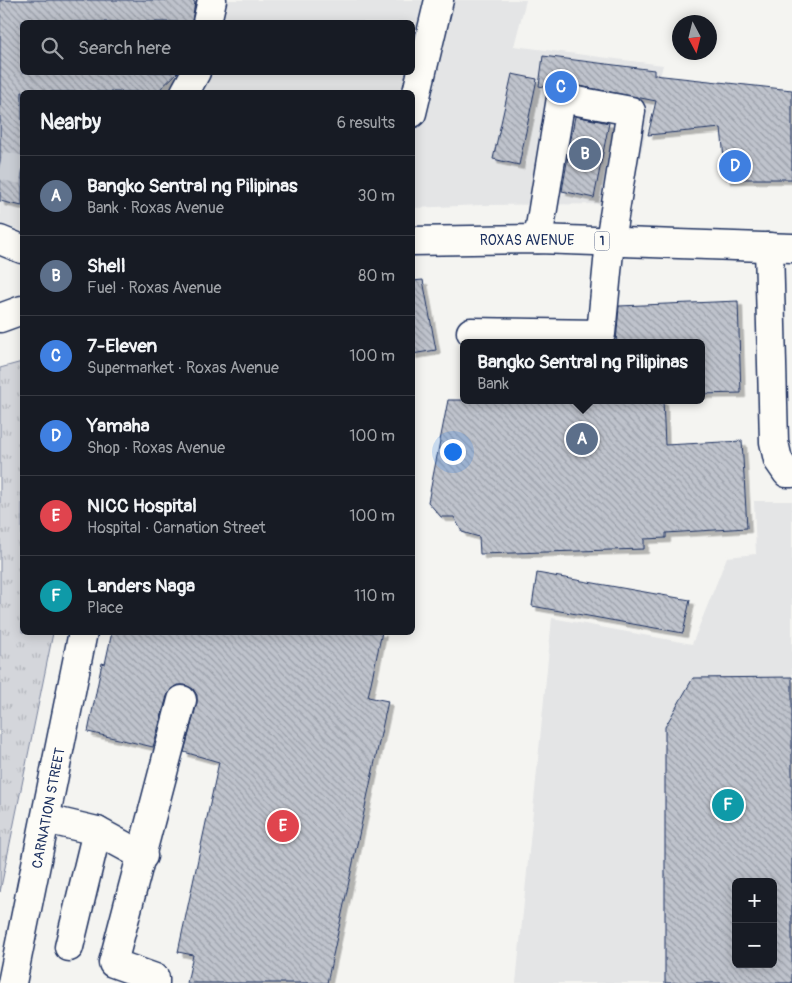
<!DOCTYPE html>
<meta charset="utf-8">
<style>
body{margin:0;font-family:Pangolin,sans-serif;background:#242831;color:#f1f3f6}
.controls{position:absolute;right:15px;bottom:15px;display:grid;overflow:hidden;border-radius:8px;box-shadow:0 2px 12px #0003}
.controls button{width:45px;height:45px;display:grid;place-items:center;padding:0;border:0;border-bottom:1px solid #363941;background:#171b24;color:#f1f3f6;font:25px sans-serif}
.compass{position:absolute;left:672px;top:15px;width:45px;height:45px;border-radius:50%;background:#171b24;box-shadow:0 2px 12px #0003;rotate:173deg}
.you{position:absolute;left:452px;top:451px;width:18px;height:18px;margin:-12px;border:4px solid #fff;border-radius:50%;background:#1a73e8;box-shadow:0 0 0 8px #1a73e833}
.badge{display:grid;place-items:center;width:32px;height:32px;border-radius:50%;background:#7c3aed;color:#fff;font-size:16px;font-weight:700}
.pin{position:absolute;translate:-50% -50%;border:2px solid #fff;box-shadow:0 1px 5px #0006}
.popup{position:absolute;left:460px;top:339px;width:245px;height:65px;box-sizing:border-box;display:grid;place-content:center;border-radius:8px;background:#171b24;filter:drop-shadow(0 1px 4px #0005);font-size:16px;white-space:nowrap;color:#9ea1a6}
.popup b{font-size:19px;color:#f1f3f6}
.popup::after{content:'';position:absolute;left:50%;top:100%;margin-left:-10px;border:10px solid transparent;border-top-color:#171b24}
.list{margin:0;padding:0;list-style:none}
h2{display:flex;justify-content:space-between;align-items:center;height:65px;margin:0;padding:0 20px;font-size:21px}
h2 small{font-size:16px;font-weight:400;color:#9ea1a6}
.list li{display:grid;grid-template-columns:32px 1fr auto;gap:15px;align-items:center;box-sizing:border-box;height:80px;padding:0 20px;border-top:1px solid #363941}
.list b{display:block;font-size:19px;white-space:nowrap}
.list p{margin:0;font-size:16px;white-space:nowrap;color:#9ea1a6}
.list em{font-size:16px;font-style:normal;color:#9ea1a6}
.icon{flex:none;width:28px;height:28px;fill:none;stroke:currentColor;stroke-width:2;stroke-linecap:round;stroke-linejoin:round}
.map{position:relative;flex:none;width:792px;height:983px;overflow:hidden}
.search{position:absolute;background:#171b24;box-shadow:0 2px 12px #0003;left:20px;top:20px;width:395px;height:55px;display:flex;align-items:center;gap:12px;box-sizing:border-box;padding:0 18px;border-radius:8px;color:#9ea1a6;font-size:19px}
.panel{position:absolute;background:#171b24;box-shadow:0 2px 12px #0003;left:20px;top:90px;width:395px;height:545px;border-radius:8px}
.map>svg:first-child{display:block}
.built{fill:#e4e5e6;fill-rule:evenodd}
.grass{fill:url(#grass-tufts);stroke:#78829c}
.building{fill:url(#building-back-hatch);stroke:#1b2f5e;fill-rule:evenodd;filter:url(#shadow)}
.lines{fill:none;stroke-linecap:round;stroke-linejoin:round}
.minor-tunnel{stroke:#c9cdd4;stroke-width:28;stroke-dasharray:28 14;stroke-linecap:butt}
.minor-casing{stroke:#1b2f5e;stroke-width:31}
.highway-casing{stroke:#1b2f5e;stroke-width:31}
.minor{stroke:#fdfcf7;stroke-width:28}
.highway{stroke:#fdfcf7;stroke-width:28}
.labels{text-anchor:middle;stroke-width:5;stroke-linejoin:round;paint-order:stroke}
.shield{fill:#fdfcf7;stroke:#5f6c8c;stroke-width:1}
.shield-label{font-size:12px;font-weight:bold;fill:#1b2f5e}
.street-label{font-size:14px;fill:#1b2f5e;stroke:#fdfcf7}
</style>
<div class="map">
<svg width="792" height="983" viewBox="0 0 792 983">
<defs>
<pattern id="grass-tufts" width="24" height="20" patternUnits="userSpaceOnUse" patternTransform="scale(1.25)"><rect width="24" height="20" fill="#d4d6db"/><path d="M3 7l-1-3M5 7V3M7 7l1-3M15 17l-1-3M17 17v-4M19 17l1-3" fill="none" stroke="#b5b8be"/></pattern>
<pattern id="building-back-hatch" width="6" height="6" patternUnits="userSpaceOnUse" patternTransform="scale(1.25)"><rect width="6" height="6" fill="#bfc3cc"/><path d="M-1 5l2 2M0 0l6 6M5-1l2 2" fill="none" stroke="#9a9fa9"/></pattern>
<filter id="shadow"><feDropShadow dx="4.5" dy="4.5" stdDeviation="0" flood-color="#0004"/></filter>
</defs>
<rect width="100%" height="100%" fill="#f4f4f1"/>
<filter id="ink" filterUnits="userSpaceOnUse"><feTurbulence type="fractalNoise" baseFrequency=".02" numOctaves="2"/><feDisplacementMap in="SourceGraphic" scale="10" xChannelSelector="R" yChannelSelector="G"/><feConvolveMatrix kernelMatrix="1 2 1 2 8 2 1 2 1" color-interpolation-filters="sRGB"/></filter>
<g filter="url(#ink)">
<g class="built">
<path d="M 0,0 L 526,0 L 514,46 L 663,65 L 628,204 L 482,205 L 413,208 L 412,92 L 22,92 L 22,231 L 0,223 ZM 22,22 L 412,22 L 412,72 L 22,72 Z"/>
<path d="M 754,501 L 792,501 L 792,983 L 516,983 L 552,618 L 692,644 L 727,557 L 756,554 ZM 736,882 L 773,882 L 773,964 L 736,964 Z"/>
</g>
<path class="grass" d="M 22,362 L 22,632 L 53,633 L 0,892 L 0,368 Z"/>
<g class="building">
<path d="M 0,0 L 191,0 L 195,2 L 192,22 L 22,22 L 22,72 L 178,72 L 157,92 L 22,92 L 22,206 L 0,201 Z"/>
<path d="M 543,56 L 654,70 L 654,75 L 792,90 L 792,179 L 726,179 L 721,128 L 648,135 L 656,101 L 564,83 L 556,83 L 550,88 L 539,86 Z"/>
<path d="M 512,74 L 537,79 L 519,165 L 493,159 Z"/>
<path d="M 575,116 L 609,123 L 594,198 L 562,191 Z"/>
<path d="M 423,280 L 436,350 L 412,354 L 412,281 Z"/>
<path d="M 738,301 L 741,393 L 701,394 L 701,343 L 616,343 L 619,306 Z"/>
<path d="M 448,400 L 663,400 L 665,445 L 742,441 L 747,528 L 666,533 L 666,538 L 644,539 L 644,549 L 480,554 L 479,537 L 462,532 L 454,517 L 441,517 L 428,502 Z"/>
<path d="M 537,573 L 690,600 L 683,633 L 532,606 Z"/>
<path d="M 112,632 L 382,632 L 368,697 L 388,701 L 327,983 L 187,983 L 193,955 L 178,952 L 219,762 L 184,752 L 197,703 L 197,695 L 193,689 L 185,685 L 177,685 L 171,689 L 167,696 L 153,747 L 88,732 L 102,663 L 105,664 Z"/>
<path d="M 792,677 L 792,983 L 665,983 L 665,727 L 693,678 ZM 736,882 L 773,882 L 773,964 L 736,964 Z"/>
</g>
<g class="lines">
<path class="minor-tunnel" d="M 0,165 L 22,170"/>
<defs>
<g id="minor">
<path d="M 207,22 L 212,0"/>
<path d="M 185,92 L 196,72"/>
<path d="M 412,113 L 439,0"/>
<path d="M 769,247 L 774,442 L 778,460 L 787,473 L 792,473"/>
<path d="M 471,332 L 601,334 L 610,241 L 631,111 L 561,98 L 538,239"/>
<path d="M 46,819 L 97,831 L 143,856"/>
<path d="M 69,947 L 97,831"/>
<path d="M 12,983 L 83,632"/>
<path d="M 155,983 L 155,978 L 113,963 L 182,700"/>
</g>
<g id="highway">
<path d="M 0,240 L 22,249"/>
<path d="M 412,241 L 538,239 L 792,248"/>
<path d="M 0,318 L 22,310"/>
</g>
</defs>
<use href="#minor" class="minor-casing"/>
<use href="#highway" class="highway-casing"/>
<use href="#minor" class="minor"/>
<use href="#highway" class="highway"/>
</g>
</g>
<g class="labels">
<rect class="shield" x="594.5" y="231.5" width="15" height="19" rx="4"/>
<g class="shield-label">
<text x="602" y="245">1</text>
</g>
<g class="street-label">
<text x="527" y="245">ROXAS AVENUE</text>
<text transform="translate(48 808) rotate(-79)" y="5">CARNATION STREET</text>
</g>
</g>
</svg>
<div class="controls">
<button>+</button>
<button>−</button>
</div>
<svg class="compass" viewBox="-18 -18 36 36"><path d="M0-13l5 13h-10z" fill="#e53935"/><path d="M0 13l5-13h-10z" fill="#9ea1a6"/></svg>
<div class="you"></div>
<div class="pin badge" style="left:582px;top:439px;background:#5c6f8a">A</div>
<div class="popup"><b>Bangko Sentral ng Pilipinas</b>Bank</div>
<div class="pin badge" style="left:585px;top:154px;background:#5c6f8a">B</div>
<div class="pin badge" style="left:561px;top:87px;background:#3f7fe0">C</div>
<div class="pin badge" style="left:735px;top:166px;background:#3f7fe0">D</div>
<div class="pin badge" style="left:283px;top:826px;background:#e0444e">E</div>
<div class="pin badge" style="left:728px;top:805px;background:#0f9aa8">F</div>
<div class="search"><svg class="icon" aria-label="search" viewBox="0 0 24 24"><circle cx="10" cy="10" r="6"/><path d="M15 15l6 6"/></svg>Search here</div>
<section class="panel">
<h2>Nearby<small>6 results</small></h2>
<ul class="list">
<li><span class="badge" style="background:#5c6f8a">A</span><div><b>Bangko Sentral ng Pilipinas</b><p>Bank · Roxas Avenue</p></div><em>30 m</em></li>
<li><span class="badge" style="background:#5c6f8a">B</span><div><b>Shell</b><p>Fuel · Roxas Avenue</p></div><em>80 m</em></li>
<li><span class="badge" style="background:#3f7fe0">C</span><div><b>7-Eleven</b><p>Supermarket · Roxas Avenue</p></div><em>100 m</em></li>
<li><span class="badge" style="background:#3f7fe0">D</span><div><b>Yamaha</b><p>Shop · Roxas Avenue</p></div><em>100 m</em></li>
<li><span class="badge" style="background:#e0444e">E</span><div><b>NICC Hospital</b><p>Hospital · Carnation Street</p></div><em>100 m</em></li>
<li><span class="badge" style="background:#0f9aa8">F</span><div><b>Landers Naga</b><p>Place</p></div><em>110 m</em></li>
</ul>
</section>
</div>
